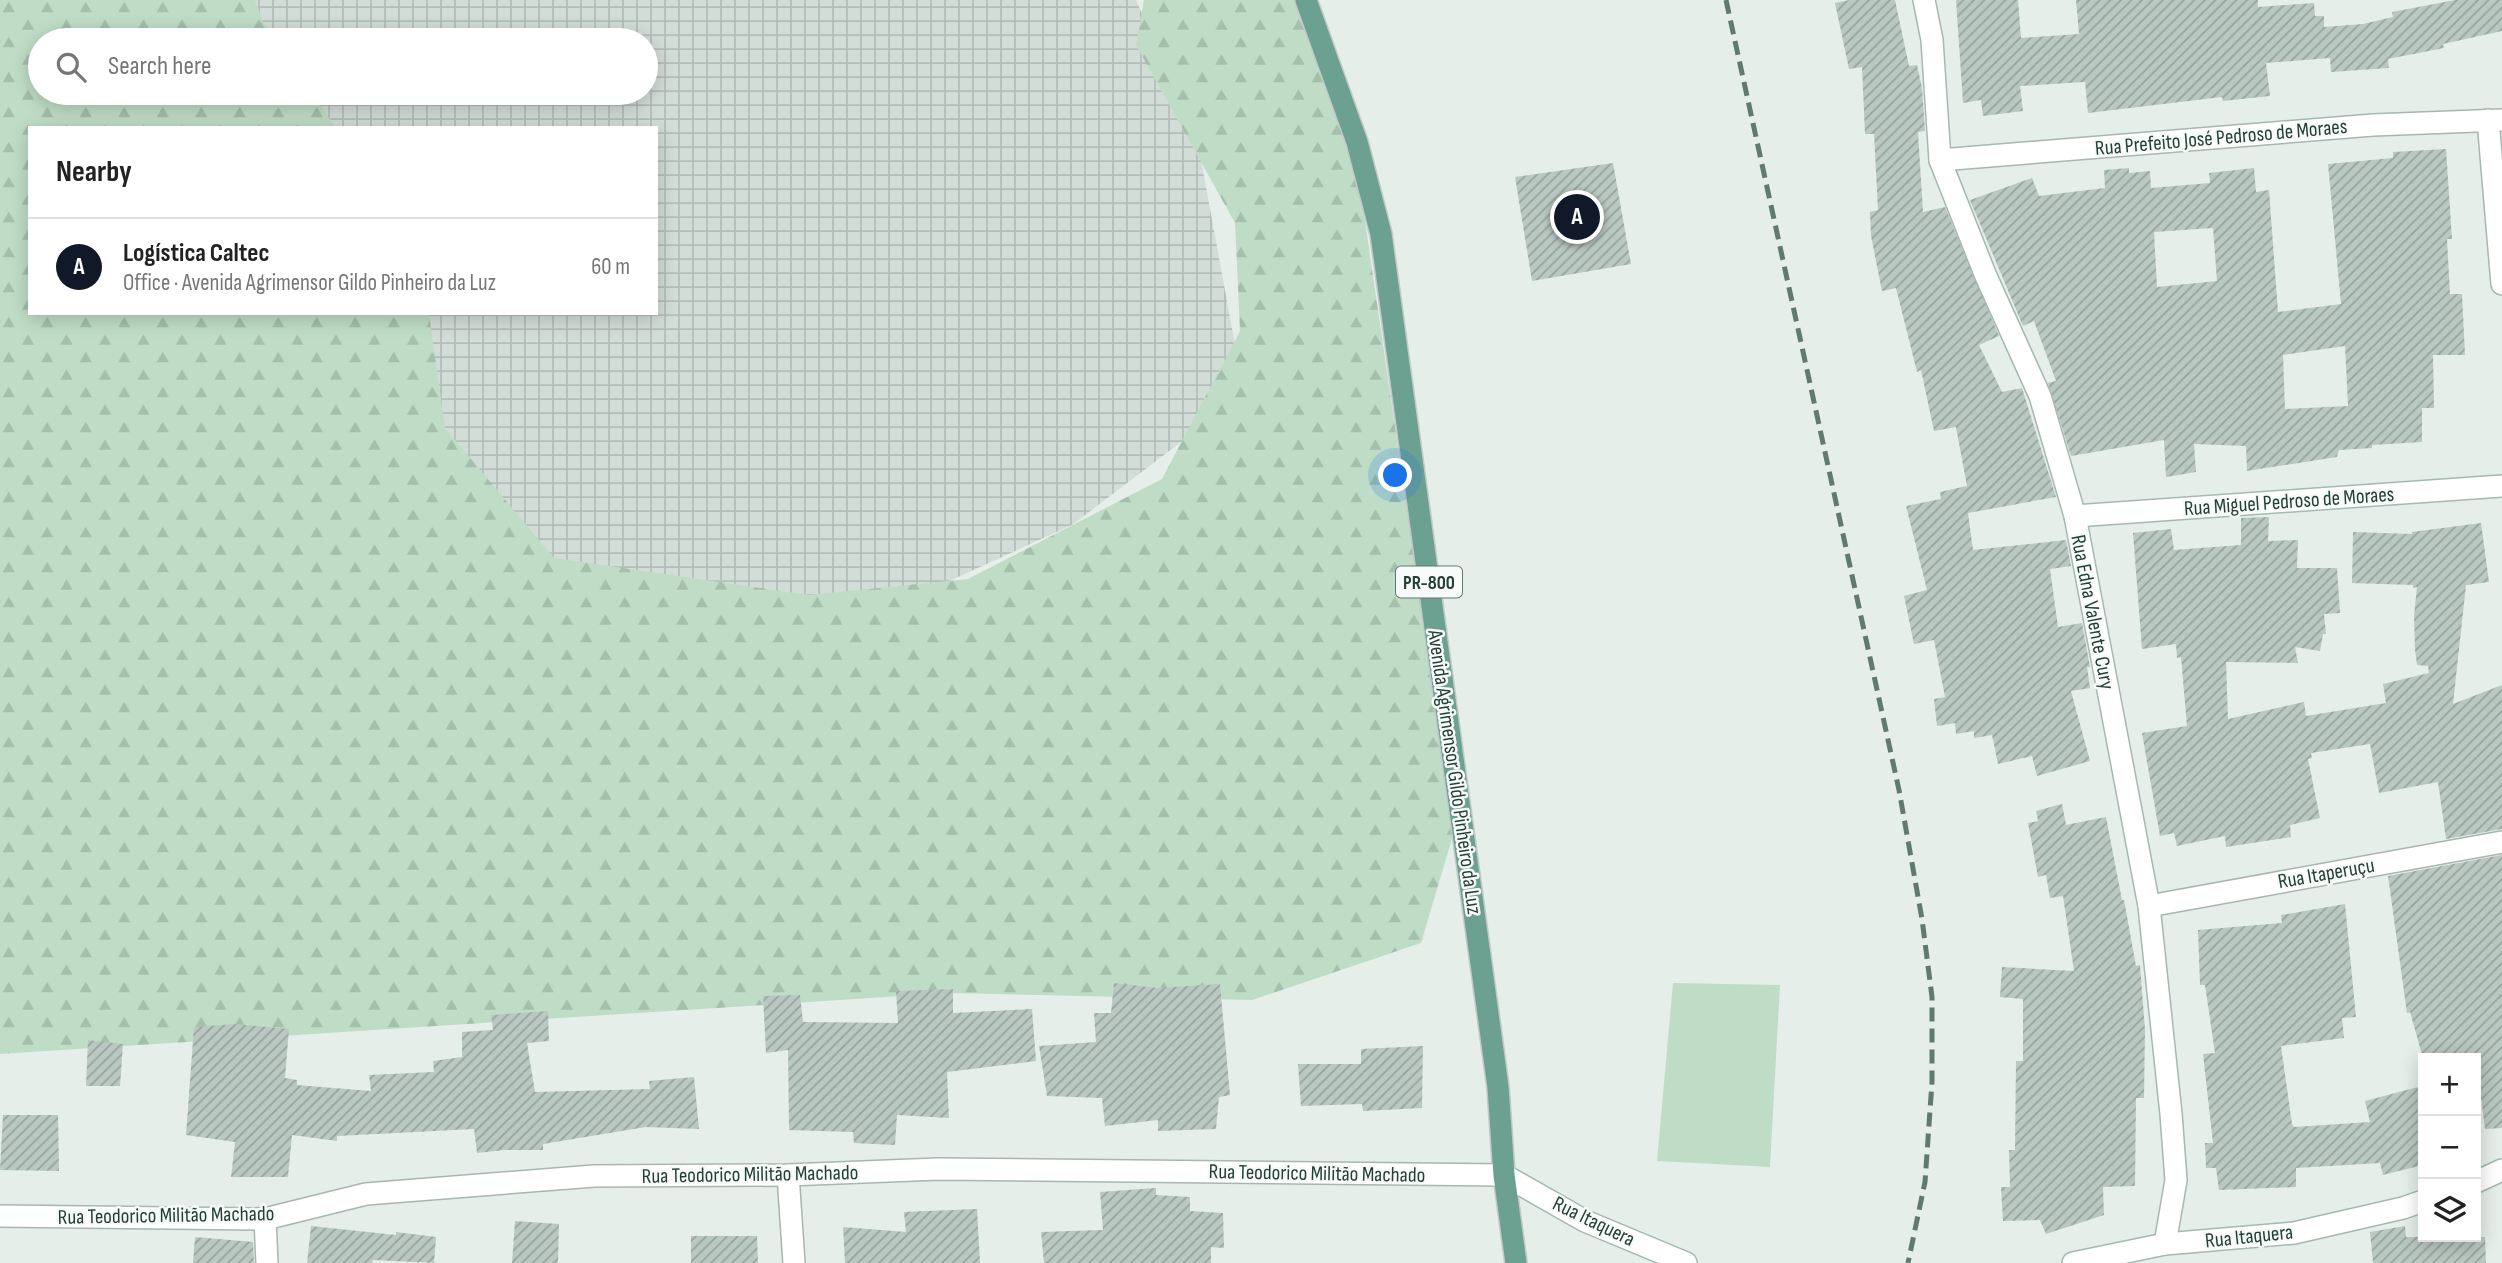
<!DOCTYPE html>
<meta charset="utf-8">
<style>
body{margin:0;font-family:"Sofia Sans Condensed",sans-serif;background:#f2f2f2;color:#222}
.controls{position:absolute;right:21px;bottom:21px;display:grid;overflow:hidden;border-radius:0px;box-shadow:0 4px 18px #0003}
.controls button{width:63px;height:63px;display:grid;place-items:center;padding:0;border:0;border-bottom:2px solid #e0e0e0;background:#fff;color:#222;font:35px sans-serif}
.you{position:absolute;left:1396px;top:476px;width:24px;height:24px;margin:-18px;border:5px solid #fff;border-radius:50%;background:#1a73e8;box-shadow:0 0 0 10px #1a73e833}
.badge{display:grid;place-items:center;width:46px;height:46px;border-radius:50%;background:#111827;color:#fff;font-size:23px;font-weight:700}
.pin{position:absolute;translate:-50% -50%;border:4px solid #fff;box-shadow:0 2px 7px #0006}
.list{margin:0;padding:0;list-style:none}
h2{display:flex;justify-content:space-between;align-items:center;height:91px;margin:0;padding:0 28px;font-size:30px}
h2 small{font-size:23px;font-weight:400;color:#767676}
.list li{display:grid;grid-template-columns:46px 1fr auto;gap:21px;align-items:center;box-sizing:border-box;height:98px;padding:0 28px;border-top:2px solid #e0e0e0}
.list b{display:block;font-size:26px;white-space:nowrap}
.list p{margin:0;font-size:23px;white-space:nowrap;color:#767676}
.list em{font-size:23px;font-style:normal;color:#767676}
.icon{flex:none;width:38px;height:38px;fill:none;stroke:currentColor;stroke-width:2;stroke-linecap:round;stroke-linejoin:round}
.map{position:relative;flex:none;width:2502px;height:1263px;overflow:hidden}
.search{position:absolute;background:#fff;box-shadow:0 4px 18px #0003;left:28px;top:28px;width:630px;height:77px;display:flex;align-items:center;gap:18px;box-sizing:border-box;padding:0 24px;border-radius:38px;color:#767676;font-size:26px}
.panel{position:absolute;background:#fff;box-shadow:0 4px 18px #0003;left:28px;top:126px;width:630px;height:189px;border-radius:0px}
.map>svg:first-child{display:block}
.industrial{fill:url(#industrial-grid);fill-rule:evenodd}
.forest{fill:url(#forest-firs)}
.garden{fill:#bfddc6}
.building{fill:url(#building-hatch);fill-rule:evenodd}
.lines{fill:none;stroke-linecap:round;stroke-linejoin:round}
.street-casing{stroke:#a8b6b0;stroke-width:24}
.secondary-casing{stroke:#a4b9b1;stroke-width:24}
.primary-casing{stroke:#c2c9c7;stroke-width:24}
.street{stroke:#fff;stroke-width:21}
.secondary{stroke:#fff;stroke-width:21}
.primary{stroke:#6ca191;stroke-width:21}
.rail{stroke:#607a72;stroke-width:5;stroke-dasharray:14 7;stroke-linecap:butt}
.labels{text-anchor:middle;stroke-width:5;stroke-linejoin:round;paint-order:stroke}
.shield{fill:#f6faf8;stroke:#647771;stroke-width:2}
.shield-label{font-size:19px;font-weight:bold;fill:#253f37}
.street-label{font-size:21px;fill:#253f37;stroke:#f6faf8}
</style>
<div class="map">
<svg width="2502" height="1263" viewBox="0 0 2502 1263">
<defs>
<pattern id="industrial-grid" width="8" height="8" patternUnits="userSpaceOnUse" patternTransform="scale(1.75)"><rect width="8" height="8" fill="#d3ddd8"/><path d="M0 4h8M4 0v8" fill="none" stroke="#b5bfba"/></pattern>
<pattern id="forest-firs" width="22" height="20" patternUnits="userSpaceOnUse" patternTransform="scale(1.75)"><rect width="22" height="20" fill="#bfddc6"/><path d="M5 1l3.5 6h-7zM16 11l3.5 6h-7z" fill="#a4bfab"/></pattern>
<pattern id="building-hatch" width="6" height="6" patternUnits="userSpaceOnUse" patternTransform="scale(1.75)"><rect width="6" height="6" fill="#bac8c2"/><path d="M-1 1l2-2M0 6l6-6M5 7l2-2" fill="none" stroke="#97a49e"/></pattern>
</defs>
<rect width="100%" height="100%" fill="#e5eee9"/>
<path class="industrial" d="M 0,0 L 1136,0 L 1198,143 L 1244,394 L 1072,525 L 855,624 L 524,611 L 37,313 L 656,313 L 656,128 L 30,128 ZM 40,40 L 646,40 L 646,93 L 40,93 Z"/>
<path class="forest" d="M 0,0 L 255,0 L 263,22 L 275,40 L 40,40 L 40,93 L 312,93 L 336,128 L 30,128 L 30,313 L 429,313 L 445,428 L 554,558 L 809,595 L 968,579 L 1162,479 L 1240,331 L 1235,223 L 1136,45 L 1144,0 L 1300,0 L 1355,152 L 1454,832 L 1421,943 L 1252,1000 L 949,993 L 0,1054 Z"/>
<path class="garden" d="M 1673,983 L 1780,985 L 1770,1167 L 1657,1161 Z"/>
<g class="building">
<path d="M 1849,0 L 1895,0 L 1909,66 L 1917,65 L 1922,88 L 1925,131 L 1918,132 L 1923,212 L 1945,207 L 1999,336 L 1979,345 L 2002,392 L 2022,388 L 2056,497 L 1968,513 L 1973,550 L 2066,540 L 2071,566 L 2050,569 L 2058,627 L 2082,623 L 2090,667 L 2087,667 L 2090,688 L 2071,691 L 2090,761 L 2037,776 L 2032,756 L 1998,764 L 1992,735 L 1974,738 L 1974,731 L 1956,734 L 1955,723 L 1937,726 L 1934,699 L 1945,697 L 1934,640 L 1914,644 L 1904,596 L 1927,590 L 1906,506 L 1941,499 L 1940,492 L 1967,486 L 1956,427 L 1934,431 L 1921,370 L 1917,372 L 1896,288 L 1882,291 L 1871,236 L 1870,212 L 1878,210 L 1874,134 L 1865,134 L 1862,67 L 1849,69 L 1835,3 Z"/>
<path d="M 1956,0 L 2018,0 L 2021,38 L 2079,34 L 2076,0 L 2258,0 L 2258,7 L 2314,3 L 2315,16 L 2324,16 L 2324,27 L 2363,24 L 2393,17 L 2392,12 L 2455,0 L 2502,0 L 2502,31 L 2443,44 L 2444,48 L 2388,59 L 2389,68 L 2331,72 L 2330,58 L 2266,63 L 2270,96 L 2223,101 L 2222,97 L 2088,113 L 2085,82 L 2020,86 L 2023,111 L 1983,116 L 1981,100 L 1963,103 Z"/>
<path d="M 2446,149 L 2452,239 L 2447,239 L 2450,294 L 2462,294 L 2465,355 L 2433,355 L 2434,408 L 2422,408 L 2422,442 L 2372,445 L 2372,448 L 2339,450 L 2337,457 L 2247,471 L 2246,446 L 2194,444 L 2196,472 L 2166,477 L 2164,440 L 2071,456 L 2048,383 L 2056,381 L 2034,321 L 2023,326 L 1970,200 L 2032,178 L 2039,196 L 2105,188 L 2104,170 L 2129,168 L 2129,173 L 2150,171 L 2151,188 L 2210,183 L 2209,173 L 2254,168 L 2256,192 L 2269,190 L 2278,312 L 2341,304 L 2328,164 L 2393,158 L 2393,152 ZM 2213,228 L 2217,281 L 2157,287 L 2154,232 ZM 2345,346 L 2348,406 L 2285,409 L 2283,355 Z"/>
<path d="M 1613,163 L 1631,264 L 1532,281 L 1515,177 Z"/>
<path d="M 2269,517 L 2268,541 L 2298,540 L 2297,568 L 2337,568 L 2340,613 L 2324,614 L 2326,634 L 2323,634 L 2320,651 L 2295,647 L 2298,663 L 2226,662 L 2228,719 L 2304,702 L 2306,716 L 2386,703 L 2383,684 L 2429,673 L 2428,666 L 2417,665 L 2415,649 L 2414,616 L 2417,587 L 2413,588 L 2413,585 L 2352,583 L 2353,532 L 2412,534 L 2412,532 L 2481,523 L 2489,582 L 2466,585 L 2453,704 L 2502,685 L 2502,829 L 2446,839 L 2438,782 L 2379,793 L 2370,744 L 2311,753 L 2312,758 L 2308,759 L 2320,818 L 2290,825 L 2291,837 L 2226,847 L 2225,836 L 2177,846 L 2174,833 L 2160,836 L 2142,733 L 2187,726 L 2181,657 L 2177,658 L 2176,644 L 2142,649 L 2133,533 L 2171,529 L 2174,550 L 2241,545 L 2241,518 Z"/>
<path d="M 2062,804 L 2066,825 L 2106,817 L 2122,900 L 2124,900 L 2136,966 L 2140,965 L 2145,1030 L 2144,1098 L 2136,1098 L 2135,1186 L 2103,1187 L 2104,1215 L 2046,1234 L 2040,1220 L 2003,1221 L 2001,1187 L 2010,1187 L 2009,1150 L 2015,1150 L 2016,1061 L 2023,1061 L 2023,999 L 2000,997 L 2002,967 L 2074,971 L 2063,896 L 2050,898 L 2046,875 L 2038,877 L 2028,823 L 2038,821 L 2036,811 Z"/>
<path d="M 2502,855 L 2502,1128 L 2485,1129 L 2476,1058 L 2423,1058 L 2410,1012 L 2407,1013 L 2388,876 Z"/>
<path d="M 2345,904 L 2356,1017 L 2342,1018 L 2344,1038 L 2281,1046 L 2292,1124 L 2294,1127 L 2370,1122 L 2365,1101 L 2418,1087 L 2423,1111 L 2423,1165 L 2383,1175 L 2380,1163 L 2296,1168 L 2296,1187 L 2219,1190 L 2216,1168 L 2206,1168 L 2205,1143 L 2213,1143 L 2203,1054 L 2215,1053 L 2205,985 L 2200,985 L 2198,930 L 2282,923 L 2281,915 Z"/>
<path d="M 1114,983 L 1158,988 L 1220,984 L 1230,1095 L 1219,1097 L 1216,1129 L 1158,1131 L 1158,1120 L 1105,1126 L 1102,1098 L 1047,1096 L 1039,1046 L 1096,1042 L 1094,1013 L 1111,1013 Z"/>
<path d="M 953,989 L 953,1013 L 1032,1009 L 1036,1061 L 947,1072 L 949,1118 L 897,1115 L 895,1145 L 854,1143 L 853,1132 L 789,1130 L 788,1050 L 766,1053 L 763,996 L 800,995 L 803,1022 L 898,1023 L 896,991 Z"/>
<path d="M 548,1011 L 549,1041 L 527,1043 L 535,1092 L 650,1089 L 649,1081 L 694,1077 L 699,1129 L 646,1127 L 543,1144 L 543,1150 L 505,1150 L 477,1153 L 474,1129 L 337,1136 L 337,1141 L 292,1135 L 288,1177 L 231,1177 L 235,1142 L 186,1135 L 194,1027 L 235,1024 L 289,1029 L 285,1078 L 297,1080 L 297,1085 L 371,1091 L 369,1075 L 434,1072 L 433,1061 L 462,1057 L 462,1032 L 493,1030 L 491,1015 Z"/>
<path d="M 88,1040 L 123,1044 L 120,1086 L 86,1086 Z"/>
<path d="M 1423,1046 L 1422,1108 L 1363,1111 L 1362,1104 L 1301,1106 L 1298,1064 L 1361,1064 L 1361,1049 Z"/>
<path d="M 3,1115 L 58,1115 L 59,1171 L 0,1170 Z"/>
<path d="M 1156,1188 L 1156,1195 L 1190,1197 L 1190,1211 L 1223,1213 L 1224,1248 L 1211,1247 L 1211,1263 L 1044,1263 L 1041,1232 L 1103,1230 L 1100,1192 Z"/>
<path d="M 977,1209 L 980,1263 L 845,1263 L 843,1227 L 906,1232 L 904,1212 Z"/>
<path d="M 515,1221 L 559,1224 L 558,1263 L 512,1263 Z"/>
<path d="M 311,1226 L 396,1235 L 396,1232 L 436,1237 L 434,1263 L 373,1260 L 372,1263 L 307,1263 Z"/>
<path d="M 2405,1226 L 2406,1237 L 2485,1237 L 2486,1263 L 2373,1263 L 2370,1232 Z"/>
<path d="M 691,1236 L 757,1236 L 758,1263 L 691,1263 Z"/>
<path d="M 195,1237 L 253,1242 L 254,1263 L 193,1263 Z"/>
</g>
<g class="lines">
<defs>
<g id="street">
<path d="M 2488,120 L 2502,284"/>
<path d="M 1940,160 L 2373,125 L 2502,120"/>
<path d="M 2149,906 L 2502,842"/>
<path d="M 788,1175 L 794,1263"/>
<path d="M 0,1216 L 265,1219 L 366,1194 L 594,1176 L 788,1175 L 938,1169 L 1504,1175"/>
<path d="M 265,1219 L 267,1263"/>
</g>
<g id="secondary">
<path d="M 1924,0 L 1932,40 L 1940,160 L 1985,274 L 2040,396 L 2075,516 L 2149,906 L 2171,1114 L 2176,1180 L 2165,1244"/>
<path d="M 2075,516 L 2502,486"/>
<path d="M 1504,1175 L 1585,1221 L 1686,1263"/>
<path d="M 2476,1182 L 2502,1170"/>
<path d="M 2073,1263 L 2165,1244 L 2294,1233 L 2403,1208 L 2423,1201"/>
</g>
<path id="primary" d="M 1306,0 L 1357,142 L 1381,234 L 1498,1087 L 1504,1175 L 1516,1263"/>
</defs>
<use href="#street" class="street-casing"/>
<use href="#secondary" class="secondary-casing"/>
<use href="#primary" class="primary-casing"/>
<use href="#street" class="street"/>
<use href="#secondary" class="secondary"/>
<use href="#primary" class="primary"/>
<path class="rail" d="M 1726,0 L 1899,790 L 1922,919 L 1932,997 L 1932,1082 L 1925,1182 L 1908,1263"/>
</g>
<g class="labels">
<rect class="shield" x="1396" y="566.5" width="66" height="31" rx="5"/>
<g class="shield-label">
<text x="1429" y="589">PR-800</text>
</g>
<g class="street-label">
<text transform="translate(2221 137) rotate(-5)" y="7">Rua Prefeito José Pedroso de Moraes</text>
<text transform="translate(2289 501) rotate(-4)" y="7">Rua Miguel Pedroso de Moraes</text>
<text transform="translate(2093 612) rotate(79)" y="7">Rua Edna Valente Cury</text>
<text transform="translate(1455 772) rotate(82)" y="7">Avenida Agrimensor Gildo Pinheiro da Luz</text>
<text transform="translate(2326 873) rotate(-10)" y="7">Rua Itaperuçu</text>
<text transform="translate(1317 1173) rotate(1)" y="7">Rua Teodorico Militão Machado</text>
<text transform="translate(750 1174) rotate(-1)" y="7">Rua Teodorico Militão Machado</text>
<text transform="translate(166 1215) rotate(-1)" y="7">Rua Teodorico Militão Machado</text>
<text transform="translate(1594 1221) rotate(26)" y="7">Rua Itaquera</text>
<text transform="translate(2249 1236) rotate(-6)" y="7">Rua Itaquera</text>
</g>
</g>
</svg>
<div class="controls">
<button>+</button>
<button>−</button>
<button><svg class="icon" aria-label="layers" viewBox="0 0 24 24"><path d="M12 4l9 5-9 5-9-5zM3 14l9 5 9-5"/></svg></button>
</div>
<div class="you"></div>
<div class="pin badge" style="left:1577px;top:217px">A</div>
<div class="search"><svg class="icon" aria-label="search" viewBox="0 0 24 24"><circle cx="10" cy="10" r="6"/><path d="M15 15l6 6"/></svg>Search here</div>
<section class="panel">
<h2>Nearby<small></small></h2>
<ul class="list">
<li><span class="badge">A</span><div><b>Logística Caltec</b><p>Office · Avenida Agrimensor Gildo Pinheiro da Luz</p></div><em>60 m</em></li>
</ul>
</section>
</div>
